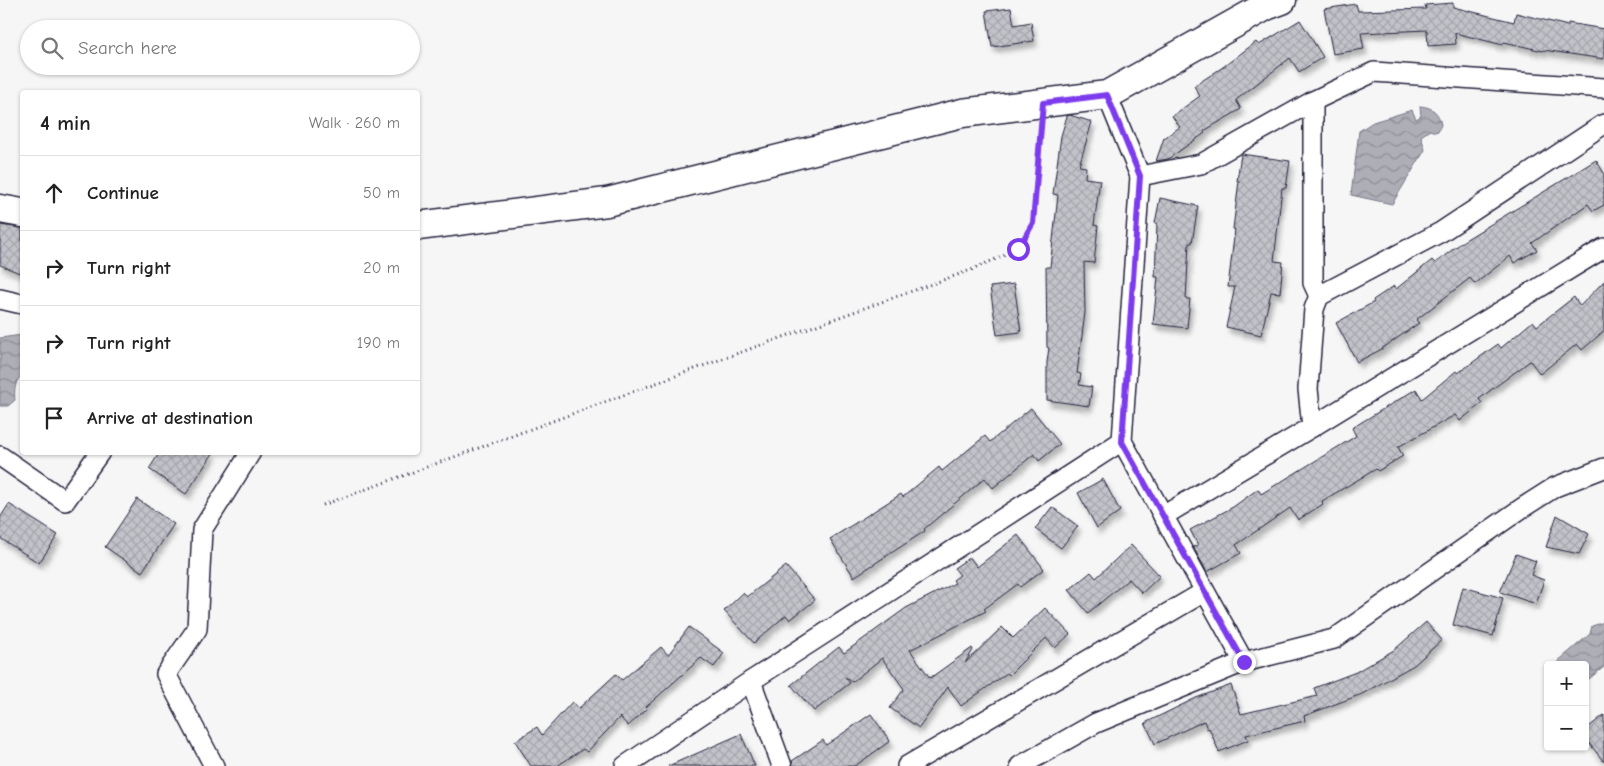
<!DOCTYPE html>
<meta charset="utf-8">
<style>
body{margin:0;font-family:"Comic Neue",sans-serif;background:#f6f6f6;color:#222}
.controls{position:absolute;right:15px;bottom:15px;display:grid;overflow:hidden;border-radius:5px;box-shadow:0 1px 4px #0004}
.controls button{width:45px;height:45px;display:grid;place-items:center;padding:0;border:0;border-bottom:1px solid #e0e0e0;background:#fff;color:#222;font:25px sans-serif}
.stop{position:absolute;width:15px;height:15px;margin:-11px;border:4px solid #7c3aed;border-radius:50%;background:#fff}
.stop.end{background:#7c3aed;border-color:#fff;box-shadow:0 1px 5px #0008}
.list{margin:0;padding:0;list-style:none}
h2{display:flex;justify-content:space-between;align-items:center;height:65px;margin:0;padding:0 20px;font-size:21px}
h2 small{font-size:16px;font-weight:400;color:#767676}
.list li{display:grid;grid-template-columns:32px 1fr auto;gap:15px;align-items:center;box-sizing:border-box;height:75px;padding:0 20px;border-top:1px solid #e0e0e0}
.list b{display:block;font-size:19px;white-space:nowrap}
.list em{font-size:16px;font-style:normal;color:#767676}
.icon{flex:none;width:28px;height:28px;fill:none;stroke:currentColor;stroke-width:2;stroke-linecap:round;stroke-linejoin:round}
.map{position:relative;flex:none;width:1604px;height:766px;overflow:hidden}
.search{position:absolute;background:#fff;box-shadow:0 1px 4px #0004;left:20px;top:20px;width:400px;height:55px;display:flex;align-items:center;gap:12px;box-sizing:border-box;padding:0 18px;border-radius:28px;color:#767676;font-size:19px}
.panel{position:absolute;background:#fff;box-shadow:0 1px 4px #0004;left:20px;top:90px;width:400px;height:365px;border-radius:5px}
.map>svg:first-child{display:block}
.water{fill:url(#water-waves);stroke:#767685}
.building{fill:url(#building-cross-hatch);stroke:#22223b;filter:url(#shadow)}
.lines{fill:none;stroke-linecap:round;stroke-linejoin:round}
.minor-casing{stroke:#22223b;stroke-width:22}
.secondary-casing{stroke:#22223b;stroke-width:31}
.path{stroke:#22223b;stroke-width:3;stroke-dasharray:1 4;stroke-linecap:butt}
.minor{stroke:#fff;stroke-width:19}
.secondary{stroke:#fff;stroke-width:28}
.route{stroke:#7c3aed;stroke-width:6}
</style>
<div class="map">
<svg width="1604" height="766" viewBox="0 0 1604 766">
<defs>
<pattern id="water-waves" width="16" height="10" patternUnits="userSpaceOnUse" patternTransform="scale(1.25)"><rect width="16" height="10" fill="#aeaeb7"/><path d="M0 5q4-4 8 0t8 0" fill="none" stroke="#8d8d96"/></pattern>
<pattern id="building-cross-hatch" width="8" height="8" patternUnits="userSpaceOnUse" patternTransform="scale(1.25)"><rect width="8" height="8" fill="#c2c2c9"/><path d="M0 0l8 8M0 8l8-8" fill="none" stroke="#a6a6ae"/></pattern>
<filter id="shadow"><feDropShadow dx="3" dy="5.5" stdDeviation="2.5" flood-color="#0004"/></filter>
</defs>
<rect width="100%" height="100%" fill="#f6f6f7"/>
<filter id="ink" filterUnits="userSpaceOnUse"><feTurbulence type="fractalNoise" baseFrequency=".02" numOctaves="2"/><feDisplacementMap in="SourceGraphic" scale="10" xChannelSelector="R" yChannelSelector="G"/><feConvolveMatrix kernelMatrix="1 2 1 2 8 2 1 2 1" color-interpolation-filters="sRGB"/></filter>
<g filter="url(#ink)">
<g class="water">
<path d="M 1420,106 C 1432,107 1439,112 1441,125 L 1438,131 L 1435,132 L 1430,130 L 1421,136 L 1425,150 L 1392,204 L 1351,195 L 1359,131 L 1373,122 L 1412,110 L 1416,119 L 1421,116 Z"/>
<path d="M 22,335 L 22,375 C 15,381 14,390 15,400 L 8,406 L 0,406 L 0,338 Z"/>
<path d="M 1604,622 L 1604,667 L 1585,682 L 1585,665 L 1559,665 L 1557,662 L 1590,634 L 1592,626 Z"/>
</g>
<g class="building">
<path d="M 1453,3 L 1453,7 L 1514,22 L 1516,13 L 1568,26 L 1568,23 L 1604,29 L 1604,59 L 1543,50 L 1543,51 L 1504,42 L 1503,45 L 1455,33 L 1456,44 L 1428,46 L 1427,30 L 1361,33 L 1364,49 L 1333,54 L 1324,9 L 1356,4 L 1358,11 L 1426,9 L 1425,5 Z"/>
<path d="M 1011,8 L 1014,25 L 1031,22 L 1034,41 L 992,47 L 986,11 Z"/>
<path d="M 1300,20 L 1323,57 L 1299,72 L 1290,58 L 1236,100 L 1241,109 L 1204,131 L 1205,133 L 1168,159 L 1156,161 L 1164,138 L 1180,127 L 1172,116 L 1200,96 L 1194,86 L 1223,67 L 1256,42 L 1259,45 Z"/>
<path d="M 1070,115 L 1092,122 L 1079,166 L 1086,167 L 1085,178 L 1100,180 L 1094,225 L 1098,226 L 1094,263 L 1084,262 L 1085,313 L 1077,373 L 1081,374 L 1079,385 L 1092,387 L 1089,406 L 1047,400 L 1047,362 L 1049,348 L 1047,347 L 1046,267 L 1050,267 L 1058,195 L 1053,194 L 1061,136 L 1067,116 Z"/>
<path d="M 1241,154 L 1290,161 L 1286,188 L 1282,188 L 1274,261 L 1283,262 L 1280,293 L 1271,292 L 1261,335 L 1226,327 L 1235,287 L 1228,287 L 1235,229 L 1233,229 L 1239,181 L 1237,181 Z"/>
<path d="M 1596,160 L 1604,173 L 1604,205 L 1593,211 L 1588,204 L 1532,243 L 1537,250 L 1514,263 L 1510,256 L 1475,284 L 1470,278 L 1416,320 L 1419,323 L 1380,350 L 1357,362 L 1336,323 L 1374,302 L 1373,300 L 1394,286 L 1396,289 L 1432,260 L 1435,263 L 1465,240 Z"/>
<path d="M 1160,198 L 1198,206 L 1192,243 L 1189,243 L 1186,299 L 1190,299 L 1187,328 L 1153,324 L 1158,277 L 1155,277 L 1157,224 L 1155,223 Z"/>
<path d="M 0,225 L 22,228 L 22,274 L 0,265 Z"/>
<path d="M 1604,281 L 1604,331 L 1582,350 L 1577,344 L 1540,374 L 1530,361 L 1479,399 L 1482,403 L 1460,421 L 1455,415 L 1398,447 L 1403,456 L 1378,471 L 1376,469 L 1322,501 L 1323,504 L 1298,520 L 1290,508 L 1236,545 L 1241,553 L 1207,572 L 1193,547 L 1198,545 L 1190,530 L 1233,507 L 1258,489 L 1261,494 L 1356,436 L 1352,428 L 1416,389 L 1422,399 L 1456,371 L 1458,373 L 1498,344 L 1501,348 L 1533,321 L 1537,326 L 1574,297 L 1580,306 Z"/>
<path d="M 1014,284 L 1021,332 L 997,335 L 990,287 Z"/>
<path d="M 1031,408 L 1060,444 L 1039,461 L 1034,454 L 993,488 L 985,478 L 924,529 L 925,531 L 854,577 L 830,539 L 901,494 L 903,497 L 939,467 L 942,471 L 985,436 L 990,442 Z"/>
<path d="M 160,452 L 214,452 L 186,494 L 149,469 Z"/>
<path d="M 1103,479 L 1120,511 L 1097,528 L 1078,493 Z"/>
<path d="M 137,499 L 174,524 L 142,572 L 105,547 Z"/>
<path d="M 9,504 L 58,535 L 39,563 L 0,538 L 0,518 Z"/>
<path d="M 1052,507 L 1078,526 L 1061,548 L 1035,529 Z"/>
<path d="M 1557,515 L 1589,534 L 1579,554 L 1546,547 Z"/>
<path d="M 1018,535 L 1044,569 L 1020,587 L 1018,584 L 984,609 L 986,611 L 910,650 L 930,678 L 972,648 L 973,650 L 965,663 L 1002,627 L 1013,638 L 1045,608 L 1070,634 L 1055,648 L 1046,638 L 1009,675 L 1007,673 L 961,706 L 948,687 L 919,728 L 890,708 L 904,689 L 882,658 L 852,682 L 845,677 L 850,683 L 814,711 L 791,685 L 839,647 L 844,653 L 906,608 L 955,583 L 953,580 L 960,575 L 954,568 L 970,557 L 977,567 Z"/>
<path d="M 1131,545 L 1160,576 L 1142,593 L 1129,579 L 1088,613 L 1069,590 L 1091,572 L 1096,578 Z"/>
<path d="M 1516,554 L 1536,561 L 1531,575 L 1544,580 L 1536,604 L 1500,592 Z"/>
<path d="M 786,566 L 815,600 L 790,620 L 786,615 L 754,643 L 724,611 L 743,593 L 747,597 Z"/>
<path d="M 1463,587 L 1503,598 L 1493,636 L 1453,625 Z"/>
<path d="M 1426,622 L 1442,640 L 1414,665 L 1362,694 L 1304,716 L 1305,721 L 1246,735 L 1248,740 L 1219,752 L 1209,728 L 1207,729 L 1204,721 L 1155,744 L 1145,723 L 1196,698 L 1231,685 L 1241,714 L 1317,696 L 1314,688 L 1356,672 L 1394,650 Z"/>
<path d="M 689,627 L 724,653 L 714,667 L 701,658 L 646,707 L 647,709 L 628,726 L 620,717 L 587,752 L 583,749 L 557,766 L 531,766 L 515,741 L 537,727 L 542,735 L 572,702 L 579,708 L 616,674 L 622,680 L 661,647 L 668,655 Z"/>
<path d="M 871,714 L 890,741 L 855,766 L 793,766 L 792,761 L 823,740 L 826,745 Z"/>
<path d="M 1604,715 L 1604,762 L 1585,738 L 1585,730 Z"/>
<path d="M 741,734 L 755,766 L 668,766 Z"/>
</g>
<g class="lines">
<defs>
<g id="minor">
<path d="M 1107,95 L 1140,176 L 1122,441 L 1244,662"/>
<path d="M 1313,101 L 1313,283 L 1319,296"/>
<path d="M 1140,176 L 1201,164 L 1313,101 L 1374,72 L 1604,88"/>
<path d="M 0,299 L 22,304"/>
<path d="M 1312,427 L 1308,389 L 1314,309 L 1319,296 L 1441,232 L 1604,124"/>
<path d="M 0,456 L 65,501 L 100,452"/>
<path d="M 1163,516 L 1312,427 L 1604,248"/>
<path d="M 751,681 L 782,766"/>
<path d="M 214,766 L 166,674 L 197,629 L 202,530 L 251,452"/>
<path d="M 625,766 L 751,681 L 1122,441"/>
<path d="M 907,766 L 1204,592"/>
<path d="M 1020,766 L 1096,723 L 1244,662 L 1334,639 L 1522,508 L 1555,487 L 1604,468"/>
</g>
<g id="secondary">
<path d="M 0,209 L 22,213"/>
<path d="M 418,226 L 607,202 L 962,113 L 1107,95 L 1266,6 L 1282,0"/>
</g>
</defs>
<use href="#minor" class="minor-casing"/>
<use href="#secondary" class="secondary-casing"/>
<path class="path" d="M 323,505 L 733,355 L 971,270 L 1018,249 L 1033,223 L 1041,126"/>
<use href="#minor" class="minor"/>
<use href="#secondary" class="secondary"/>
</g>
</g>
<g class="lines" filter="url(#ink)">
<path class="route" d="M 1018,249 L 1033,223 L 1043,103 L 1107,95 L 1140,176 L 1122,442 L 1244,662"/>
</g>
</svg>
<div class="controls">
<button>+</button>
<button>−</button>
</div>
<div class="stop" style="left:1018px;top:249px"></div>
<div class="stop end" style="left:1244px;top:662px"></div>
<div class="search"><svg class="icon" aria-label="search" viewBox="0 0 24 24"><circle cx="10" cy="10" r="6"/><path d="M15 15l6 6"/></svg>Search here</div>
<section class="panel">
<h2>4 min<small>Walk · 260 m</small></h2>
<ul class="list">
<li><svg class="icon" aria-label="ahead" viewBox="0 0 24 24"><path d="M12 20V5M6 11l6-6 6 6"/></svg><div><b>Continue</b></div><em>50 m</em></li>
<li><svg class="icon" aria-label="right" viewBox="0 0 24 24"><path d="M7 20v-9h11M14 6l5 5-5 5"/></svg><div><b>Turn right</b></div><em>20 m</em></li>
<li><svg class="icon" aria-label="right" viewBox="0 0 24 24"><path d="M7 20v-9h11M14 6l5 5-5 5"/></svg><div><b>Turn right</b></div><em>190 m</em></li>
<li><svg class="icon" aria-label="arrive" viewBox="0 0 24 24"><path d="M6 21V4h12l-3 4 3 4H6"/></svg><div><b>Arrive at destination</b></div></li>
</ul>
</section>
</div>
